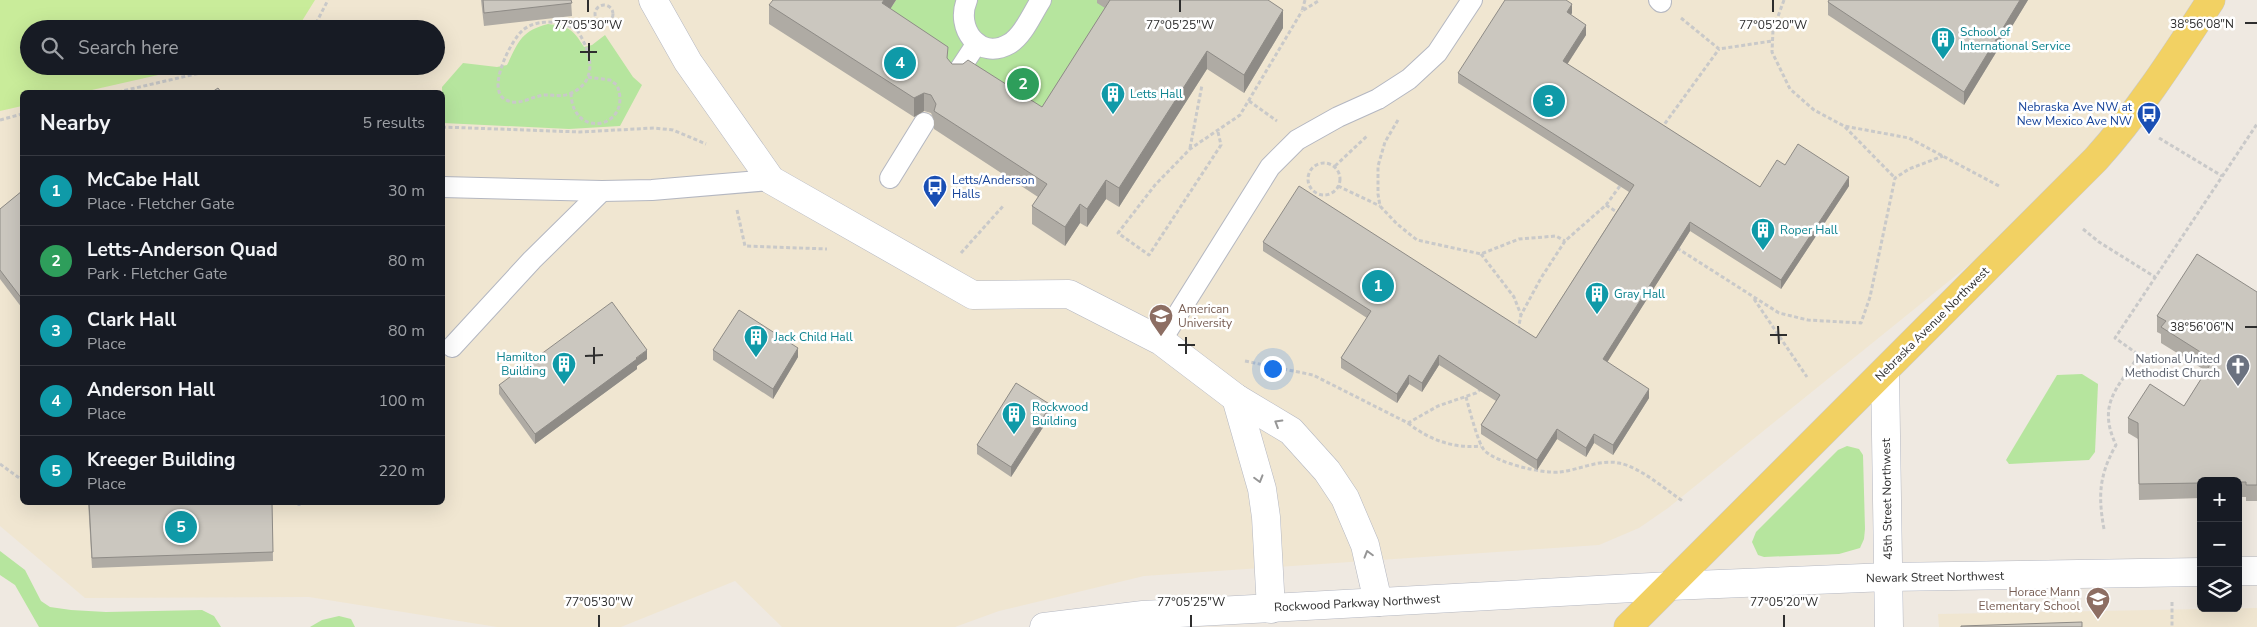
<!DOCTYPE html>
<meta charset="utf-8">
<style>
body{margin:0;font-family:"Nunito Sans",sans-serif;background:#20242c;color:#f1f3f6}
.controls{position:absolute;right:15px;bottom:15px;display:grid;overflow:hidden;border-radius:8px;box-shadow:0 5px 20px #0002}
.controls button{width:45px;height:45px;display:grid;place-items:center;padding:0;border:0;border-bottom:1px solid #363941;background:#171b24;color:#f1f3f6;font:25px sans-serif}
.you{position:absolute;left:1272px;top:368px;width:18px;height:18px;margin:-12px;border:4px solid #fff;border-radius:50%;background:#1a73e8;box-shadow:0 0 0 8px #1a73e833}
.badge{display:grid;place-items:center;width:32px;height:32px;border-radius:50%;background:#ea580c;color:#fff;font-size:16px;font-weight:700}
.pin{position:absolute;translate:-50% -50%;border:2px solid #fff;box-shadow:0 1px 5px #0006}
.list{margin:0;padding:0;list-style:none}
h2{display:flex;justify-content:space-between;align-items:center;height:65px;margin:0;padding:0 20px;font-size:21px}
h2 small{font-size:16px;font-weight:400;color:#9ea1a6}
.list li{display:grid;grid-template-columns:32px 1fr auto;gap:15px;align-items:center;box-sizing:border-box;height:70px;padding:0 20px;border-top:1px solid #363941}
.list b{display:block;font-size:19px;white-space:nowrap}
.list p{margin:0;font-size:16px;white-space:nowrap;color:#9ea1a6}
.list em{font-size:16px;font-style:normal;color:#9ea1a6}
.icon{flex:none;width:28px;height:28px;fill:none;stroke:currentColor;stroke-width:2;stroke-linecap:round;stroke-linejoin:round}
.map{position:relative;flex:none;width:2257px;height:627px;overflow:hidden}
.search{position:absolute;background:#171b24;box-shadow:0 5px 20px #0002;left:20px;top:20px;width:425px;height:55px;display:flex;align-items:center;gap:12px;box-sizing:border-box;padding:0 18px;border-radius:28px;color:#9ea1a6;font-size:19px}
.panel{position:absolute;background:#171b24;box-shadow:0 5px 20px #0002;left:20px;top:90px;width:425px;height:415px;border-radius:8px}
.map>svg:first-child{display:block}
.education{fill:#f0e6d1;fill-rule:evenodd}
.green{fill:#b6e59e}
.pitch{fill:#c9ec9a}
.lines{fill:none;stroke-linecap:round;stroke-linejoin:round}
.lane-casing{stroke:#b4b7c1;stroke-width:22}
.street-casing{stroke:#b4b7c1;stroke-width:29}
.primary-casing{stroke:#c9c9c9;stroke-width:29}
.path{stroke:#c9c9c9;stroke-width:3;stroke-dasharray:4 2.5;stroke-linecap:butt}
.lane{stroke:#fff;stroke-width:20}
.street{stroke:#fff;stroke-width:28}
.primary{stroke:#f2d163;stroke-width:28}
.wall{fill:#afaba4}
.shaded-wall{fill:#8e8b86}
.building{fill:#cbc7bf;stroke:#8e8b86}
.oneway{stroke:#969696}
.ticks{fill:none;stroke:#2e2e2e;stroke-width:2}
.labels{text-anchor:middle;stroke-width:5;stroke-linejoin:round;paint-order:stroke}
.culture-label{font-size:12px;fill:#0d838f;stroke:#fff;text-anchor:start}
.transit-label{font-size:12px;fill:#164399;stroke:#fff;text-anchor:end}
.education-label{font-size:12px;fill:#785e54;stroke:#fff;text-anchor:start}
.street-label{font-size:12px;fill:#2e2e2e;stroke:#fff}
.worship-label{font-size:12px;fill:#5b616d;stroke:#fff;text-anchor:end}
.ticks-label{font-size:12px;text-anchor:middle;fill:#2e2e2e;stroke:#fff;stroke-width:5;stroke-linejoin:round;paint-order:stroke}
</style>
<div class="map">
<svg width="2257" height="627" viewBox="0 0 2257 627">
<rect width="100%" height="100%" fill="#efe9e1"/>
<g class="education">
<path d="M 0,0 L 2211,0 L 2084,172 L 1668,508 L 1639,528 L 1599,545 L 1144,576 L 999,611 L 955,627 L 782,627 L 735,581 L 621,627 L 497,627 L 309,597 L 85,598 L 0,526 ZM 29,29 L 436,29 L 436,66 L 29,66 ZM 22,92 L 442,92 L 442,502 L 22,502 Z"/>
<path d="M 2257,608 L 2257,627 L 1939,627 L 1938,614 Z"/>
</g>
<g class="green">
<path d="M 896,0 L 1122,0 L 1029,146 L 869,42 Z"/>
<path d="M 548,24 C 568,26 573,29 584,47 L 592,45 L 605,35 L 633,77 L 642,85 L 620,126 L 569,129 L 443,123 L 442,87 L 463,63 L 497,67 L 507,65 C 519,41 521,31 548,24 Z"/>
<path d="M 2082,374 L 2098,384 L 2095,452 L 2089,460 L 2009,464 L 2006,460 L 2057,375 Z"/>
<path d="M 1847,446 L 1859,449 L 1863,455 L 1865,529 L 1864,539 L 1860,548 L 1839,554 L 1764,557 L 1758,555 L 1752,542 L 1756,532 L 1838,450 Z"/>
<path d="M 0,551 L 25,570 L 41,601 L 50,607 L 71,610 L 106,612 L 202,610 L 214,616 L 221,627 L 39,627 L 15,585 L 0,575 Z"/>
<path d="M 339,616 L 351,619 L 355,627 L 310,627 L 322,620 Z"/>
</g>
<path class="pitch" d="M 0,0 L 315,0 L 297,29 L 29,29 L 29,66 L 198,66 L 83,92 L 22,92 L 22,106 L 0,111 Z"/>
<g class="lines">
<defs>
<g id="lane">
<path d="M 967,0 C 955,28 979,61 1009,44 C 1023,36 1032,14 1041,0"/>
<path d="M 1659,0 L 1661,2"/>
<path d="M 958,72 L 977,43"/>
<path d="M 890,178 L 924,123"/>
<path d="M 442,187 L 602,191 L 652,190 L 771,180"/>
<path d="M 1161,341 L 1270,167 L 1297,140 L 1338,117 L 1378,99 L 1409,79 L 1437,53 L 1472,0"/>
<path d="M 452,347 L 532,260 L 602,191"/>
</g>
<g id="street">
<path d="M 653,0 L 688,62 L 771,180 L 973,295 L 1069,294 L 1161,341 L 1236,398 L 1291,431 L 1327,471 L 1345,498 L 1365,545 L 1378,602"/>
<path d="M 1885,371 L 1889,627"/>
<path d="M 1236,398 L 1262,489 L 1266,517 L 1271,609"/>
<path d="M 2238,571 L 2257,571"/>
<path d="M 1044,627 L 1143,615 L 1670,586 L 1888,577 L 2201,572"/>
</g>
<path id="primary" d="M 1628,627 L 2096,159 C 2140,110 2175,55 2211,0"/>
</defs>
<use href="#lane" class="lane-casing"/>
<use href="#street" class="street-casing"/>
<use href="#primary" class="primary-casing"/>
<g class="path">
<path d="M 1305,0 L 1302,11 L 1320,0"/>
<path d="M 1784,0 L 1773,30 L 1772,52 L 1790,89 L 1814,110 L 1844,126 L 1909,138 L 1999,186"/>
<circle cx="604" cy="14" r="9"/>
<path d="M 1681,18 L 1719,49 L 1772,41"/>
<path d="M 313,29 L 328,0"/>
<path d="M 577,30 C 591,51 600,82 569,94 C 559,98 549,93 539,96 C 527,99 515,107 503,98 C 488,86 511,40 523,30 C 538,18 562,21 577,30 L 596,19"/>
<path d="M 118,92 L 230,66"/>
<path d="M 571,93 C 572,141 634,128 617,85 L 610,80 L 587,77"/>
<path d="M 1249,101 L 1277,121"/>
<path d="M 0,120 L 22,114"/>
<path d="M 1398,120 L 1385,142 L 1378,166 L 1378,194 L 1380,206 L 1397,224 L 1417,240 L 1481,254 L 1519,239 L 1556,236 L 1565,241"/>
<path d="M 442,127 L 580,132 L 654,128 L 673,130 L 706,144"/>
<path d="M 1845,127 L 1895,178"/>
<path d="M 1661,129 L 1719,49"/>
<path d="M 1218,132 L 1221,145 L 1149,255 L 1118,233 L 1155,185 L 1190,149 L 1240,115 L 1302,11"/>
<path d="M 2159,138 L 2222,176"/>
<path d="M 1190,148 L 1202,85"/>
<circle cx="1324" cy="179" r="16"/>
<path d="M 1335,166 L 1367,136"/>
<path d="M 1338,186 L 1380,206"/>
<path d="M 1606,205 L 1620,214"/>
<path d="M 737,210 L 745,246 L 827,249"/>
<path d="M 2083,229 L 2099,242 L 2155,277"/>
<path d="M 1677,248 L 1779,313 L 1808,320 L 1861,323 L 1870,297 L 1895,178 L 1909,169 L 1943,156"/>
<path d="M 961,253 L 1004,205"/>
<path d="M 1481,254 L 1514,297 L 1521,315"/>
<path d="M 1754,299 L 1807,377"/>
<path d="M 1518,330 L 1521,315 L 1541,278 L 1565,241 L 1606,205 L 1622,183"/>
<path d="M 1245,361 L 1313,375 L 1408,423 L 1438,406 L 1476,393 L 1482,388"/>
<path d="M 1466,397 C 1469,408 1478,443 1484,450 C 1496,463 1543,474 1560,472 C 1579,470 1599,459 1619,463 C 1640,467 1666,490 1684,502"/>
<path d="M 1408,423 C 1429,440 1455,449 1481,446"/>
<path d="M 0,464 L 22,480"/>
<path d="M 299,502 L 299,506"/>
<path d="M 2104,529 C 2098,496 2099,475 2116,445 C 2097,404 2117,389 2139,355 L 2115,338 L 2257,124"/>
<path d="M 2172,602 L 2172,627"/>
</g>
<use href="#lane" class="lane"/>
<use href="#street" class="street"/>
<use href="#primary" class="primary"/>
</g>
<g class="wall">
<path d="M 481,0 L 571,0 L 572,16 L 484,26 Z"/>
<path d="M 896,0 L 890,9 L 952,64 L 1042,107 L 1105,8 L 1097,3 L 1097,0 L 1268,0 L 1283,28 L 1244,93 L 1207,69 L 1119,207 L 1106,199 L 1087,227 L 1080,223 L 1065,246 L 1032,224 L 1032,206 L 1038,197 L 934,129 L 934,120 L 931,113 L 924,111 L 914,117 L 769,24 L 769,5 Z"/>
<path d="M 1829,0 L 2028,0 L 1964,105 L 1828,15 L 1828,2 Z"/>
<path d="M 1572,13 L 1571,15 L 1586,35 L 1567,64 L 1760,187 L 1785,165 L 1849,186 L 1781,289 L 1690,231 L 1607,362 L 1649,398 L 1613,455 L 1594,443 L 1586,457 L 1557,439 L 1537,470 L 1481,434 L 1481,425 L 1496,401 L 1439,365 L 1422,392 L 1409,384 L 1397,403 L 1341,368 L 1341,358 L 1367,318 L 1263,251 L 1263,242 L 1536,338 L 1629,192 L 1458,83 L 1458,73 Z"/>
<path d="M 22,191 L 22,308 L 0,279 L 0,209 Z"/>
<path d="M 2257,292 L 2257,501 L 2246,501 L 2246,497 L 2238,497 L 2238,481 L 2201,481 L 2201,498 L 2139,500 L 2138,439 L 2128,433 L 2128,418 L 2184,406 L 2206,371 L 2161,343 L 2161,334 L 2157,332 L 2157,316 Z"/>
<path d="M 713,350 L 798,357 L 773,399 L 713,360 Z"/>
<path d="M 647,359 L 637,366 L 637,369 L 535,444 L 499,394 L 499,385 Z"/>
<path d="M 1051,415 L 1011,477 L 977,454 L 977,445 Z"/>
<path d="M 88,502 L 272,502 L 273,561 L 92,568 Z"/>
</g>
<g class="shaded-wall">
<path d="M 884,0 L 896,0 L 882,22 L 882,3 Z"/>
<path d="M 2020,0 L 2028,0 L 1964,105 L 1964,92 Z"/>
<path d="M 1572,4 L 1572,13 L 1567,22 L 1567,12 Z"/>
<path d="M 1283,10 L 1283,28 L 1244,93 L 1244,75 Z"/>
<path d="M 1586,25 L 1586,35 L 1563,71 L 1563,61 Z"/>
<path d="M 1207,51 L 1207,69 L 1119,207 L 1119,188 Z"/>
<path d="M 924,93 L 924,111 L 914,117 L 914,98 Z"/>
<path d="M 1849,177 L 1849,186 L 1781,289 L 1781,280 Z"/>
<path d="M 1106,180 L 1106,199 L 1087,227 L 1087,209 Z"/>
<path d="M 1080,204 L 1080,223 L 1065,246 L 1065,227 Z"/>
<path d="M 1690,222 L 1690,231 L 1603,369 L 1603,359 Z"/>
<path d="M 798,348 L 798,357 L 773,399 L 773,389 Z"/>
<path d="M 647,350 L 647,359 L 637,366 L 637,369 L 535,444 L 535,434 Z"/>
<path d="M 1439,355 L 1439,365 L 1422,392 L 1422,383 Z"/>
<path d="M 1409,375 L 1409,384 L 1397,403 L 1397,394 Z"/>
<path d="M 1649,389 L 1649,398 L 1613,455 L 1613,445 Z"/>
<path d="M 1051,405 L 1051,415 L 1011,477 L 1011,467 Z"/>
<path d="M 1557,429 L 1557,439 L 1537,470 L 1537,460 Z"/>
<path d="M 1594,434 L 1594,443 L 1586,457 L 1586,448 Z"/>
</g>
<g class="building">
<path d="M 483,0 L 571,0 L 572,3 L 484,13 Z"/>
<path d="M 773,0 L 884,0 L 882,3 L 948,47 L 947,58 L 952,64 L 963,64 L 968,60 L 1042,107 L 1110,0 L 1268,0 L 1283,10 L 1244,75 L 1207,51 L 1119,188 L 1106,180 L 1087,209 L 1080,204 L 1065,227 L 1032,206 L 1047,184 L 934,111 L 936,104 L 931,95 L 924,93 L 914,98 L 769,5 Z"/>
<path d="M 1505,0 L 1566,0 L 1572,4 L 1567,12 L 1586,25 L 1563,61 L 1760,187 L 1777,160 L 1785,165 L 1798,144 L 1849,177 L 1781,280 L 1690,222 L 1603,359 L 1649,389 L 1613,445 L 1594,434 L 1586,448 L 1557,429 L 1537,460 L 1481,425 L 1500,395 L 1439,355 L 1422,383 L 1409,375 L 1397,394 L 1341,358 L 1371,311 L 1263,242 L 1299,186 L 1536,338 L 1634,185 L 1458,73 Z"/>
<path d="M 1829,0 L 2020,0 L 1964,92 L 1828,2 Z"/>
<path d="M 218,88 L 221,92 L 212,92 Z"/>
<path d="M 22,191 L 22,299 L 0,270 L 0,209 Z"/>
<path d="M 2197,254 L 2257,292 L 2257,485 L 2246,485 L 2246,482 L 2238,482 L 2238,481 L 2201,481 L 2201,483 L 2139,484 L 2138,423 L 2128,418 L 2150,384 L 2184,406 L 2213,360 L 2161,327 L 2166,321 L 2157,316 Z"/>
<path d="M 612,302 L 647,350 L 636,358 L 637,359 L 535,434 L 499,385 Z"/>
<path d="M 739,310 L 798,348 L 773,389 L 713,350 Z"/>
<path d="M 1016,383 L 1051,405 L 1011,467 L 977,445 Z"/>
<path d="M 89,502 L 272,502 L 273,552 L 92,558 Z"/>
<path d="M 2082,622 L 2082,627 L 1961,627 L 1961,626 Z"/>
</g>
<defs><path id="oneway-chevron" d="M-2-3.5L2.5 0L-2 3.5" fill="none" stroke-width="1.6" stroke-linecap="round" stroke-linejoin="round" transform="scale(1.25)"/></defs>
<g class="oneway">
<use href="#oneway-chevron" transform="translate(1278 423) rotate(-149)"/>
<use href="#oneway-chevron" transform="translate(1259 479) rotate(74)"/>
<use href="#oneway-chevron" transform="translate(1368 554) rotate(-106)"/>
</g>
<path class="ticks" d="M 588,0 L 588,12M 1180,0 L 1180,12M 1773,0 L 1773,12M 2245,23 L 2257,23M 589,43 L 589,61M 580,52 L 597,52M 1778,326 L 1779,344M 2245,327 L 2257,327M 1770,335 L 1787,335M 1186,337 L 1186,354M 1178,345 L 1195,345M 594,347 L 594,364M 585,356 L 603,355M 599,615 L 599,627M 1191,615 L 1191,627M 1784,615 L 1784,627"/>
<defs>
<symbol id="building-pin" viewBox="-11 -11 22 30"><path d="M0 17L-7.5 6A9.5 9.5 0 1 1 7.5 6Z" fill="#0f9aa8" stroke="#fff"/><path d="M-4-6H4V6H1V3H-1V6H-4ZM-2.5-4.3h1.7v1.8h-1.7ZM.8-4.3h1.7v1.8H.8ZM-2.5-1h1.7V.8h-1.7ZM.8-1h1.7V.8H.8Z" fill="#fff"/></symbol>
<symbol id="bus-pin" viewBox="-11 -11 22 30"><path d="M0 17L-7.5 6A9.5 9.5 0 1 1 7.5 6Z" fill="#1a4fb4" stroke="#fff"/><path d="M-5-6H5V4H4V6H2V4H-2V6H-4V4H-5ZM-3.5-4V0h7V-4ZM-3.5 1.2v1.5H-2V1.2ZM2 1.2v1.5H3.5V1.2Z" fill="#fff"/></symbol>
<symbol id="university-pin" viewBox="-11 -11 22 30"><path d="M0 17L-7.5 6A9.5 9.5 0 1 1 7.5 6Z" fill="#8d6e63" stroke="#fff"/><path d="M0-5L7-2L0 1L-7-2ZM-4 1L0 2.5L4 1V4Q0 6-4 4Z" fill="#fff"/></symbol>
<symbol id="church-pin" viewBox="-11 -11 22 30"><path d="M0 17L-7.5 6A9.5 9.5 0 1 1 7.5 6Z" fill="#6b7280" stroke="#fff"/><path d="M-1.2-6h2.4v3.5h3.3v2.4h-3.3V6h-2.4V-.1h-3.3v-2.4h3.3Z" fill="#fff"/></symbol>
<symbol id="school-pin" viewBox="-11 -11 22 30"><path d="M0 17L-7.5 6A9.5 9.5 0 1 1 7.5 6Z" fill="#8d6e63" stroke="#fff"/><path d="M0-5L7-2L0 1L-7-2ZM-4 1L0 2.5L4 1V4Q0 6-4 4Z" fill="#fff"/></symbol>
</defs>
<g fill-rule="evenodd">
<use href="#building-pin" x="1929" y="25" width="28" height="38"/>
<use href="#building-pin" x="1099" y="80" width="28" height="38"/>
<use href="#bus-pin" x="2135" y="100" width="28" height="38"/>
<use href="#bus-pin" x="921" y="173" width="28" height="38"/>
<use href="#building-pin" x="1749" y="216" width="28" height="38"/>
<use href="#building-pin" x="1583" y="280" width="28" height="38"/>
<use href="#university-pin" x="1147" y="302" width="28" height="38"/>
<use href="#building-pin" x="742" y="323" width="28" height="38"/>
<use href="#building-pin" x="550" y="350" width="28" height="38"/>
<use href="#church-pin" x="2224" y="352" width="28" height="38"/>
<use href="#building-pin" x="1000" y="400" width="28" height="38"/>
<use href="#school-pin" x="2084" y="585" width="28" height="38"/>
</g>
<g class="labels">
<g class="culture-label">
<text x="1960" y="36">School of<tspan x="1960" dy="14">International Service</tspan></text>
<text x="1130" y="98">Letts Hall</text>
<text x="1780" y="234">Roper Hall</text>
<text x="1614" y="298">Gray Hall</text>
<text x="774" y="341">Jack Child Hall</text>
<text x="546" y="361" text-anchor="end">Hamilton<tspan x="546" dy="14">Building</tspan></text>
<text x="1032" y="411">Rockwood<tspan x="1032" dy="14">Building</tspan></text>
</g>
<g class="transit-label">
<text x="2132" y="111">Nebraska Ave NW at<tspan x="2132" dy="14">New Mexico Ave NW</tspan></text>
<text x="952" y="184" text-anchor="start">Letts/Anderson<tspan x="952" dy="14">Halls</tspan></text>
</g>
<g class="education-label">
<text x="1178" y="313">American<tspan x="1178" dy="14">University</tspan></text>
<text x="2080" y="596" text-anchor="end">Horace Mann<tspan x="2080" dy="14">Elementary School</tspan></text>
</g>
<g class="street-label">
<text transform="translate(1932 324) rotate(-45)" y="4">Nebraska Avenue Northwest</text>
<text transform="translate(1887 499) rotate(-91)" y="4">45th Street Northwest</text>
<text transform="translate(1935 577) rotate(-1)" y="4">Newark Street Northwest</text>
<text transform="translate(1357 603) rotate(-3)" y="4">Rockwood Parkway Northwest</text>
</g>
<g class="worship-label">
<text x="2220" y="363">National United<tspan x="2220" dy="14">Methodist Church</tspan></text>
</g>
</g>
<g class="ticks-label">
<text x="2202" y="28">38°56'08"N</text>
<text x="588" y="29">77°05'30"W</text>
<text x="1180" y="29">77°05'25"W</text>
<text x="1773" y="29">77°05'20"W</text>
<text x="2202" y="331">38°56'06"N</text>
<text x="599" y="606">77°05'30"W</text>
<text x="1191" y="606">77°05'25"W</text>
<text x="1784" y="606">77°05'20"W</text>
</g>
</svg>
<div class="controls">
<button>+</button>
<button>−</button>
<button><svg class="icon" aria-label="layers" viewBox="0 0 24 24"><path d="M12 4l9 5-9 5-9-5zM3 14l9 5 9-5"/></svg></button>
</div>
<div class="you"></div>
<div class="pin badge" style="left:1378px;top:286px;background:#0f9aa8">1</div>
<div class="pin badge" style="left:1023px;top:84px;background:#2e9e5b">2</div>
<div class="pin badge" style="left:1549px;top:101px;background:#0f9aa8">3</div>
<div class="pin badge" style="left:900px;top:63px;background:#0f9aa8">4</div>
<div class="pin badge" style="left:181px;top:527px;background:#0f9aa8">5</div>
<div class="search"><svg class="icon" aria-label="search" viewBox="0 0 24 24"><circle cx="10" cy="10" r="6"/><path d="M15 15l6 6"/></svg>Search here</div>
<section class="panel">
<h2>Nearby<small>5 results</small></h2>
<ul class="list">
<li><span class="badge" style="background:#0f9aa8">1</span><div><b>McCabe Hall</b><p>Place · Fletcher Gate</p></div><em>30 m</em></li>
<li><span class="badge" style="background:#2e9e5b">2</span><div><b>Letts-Anderson Quad</b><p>Park · Fletcher Gate</p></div><em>80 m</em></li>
<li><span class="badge" style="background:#0f9aa8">3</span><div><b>Clark Hall</b><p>Place</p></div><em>80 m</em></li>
<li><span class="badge" style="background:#0f9aa8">4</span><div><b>Anderson Hall</b><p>Place</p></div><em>100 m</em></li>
<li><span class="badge" style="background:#0f9aa8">5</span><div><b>Kreeger Building</b><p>Place</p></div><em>220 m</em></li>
</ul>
</section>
</div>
